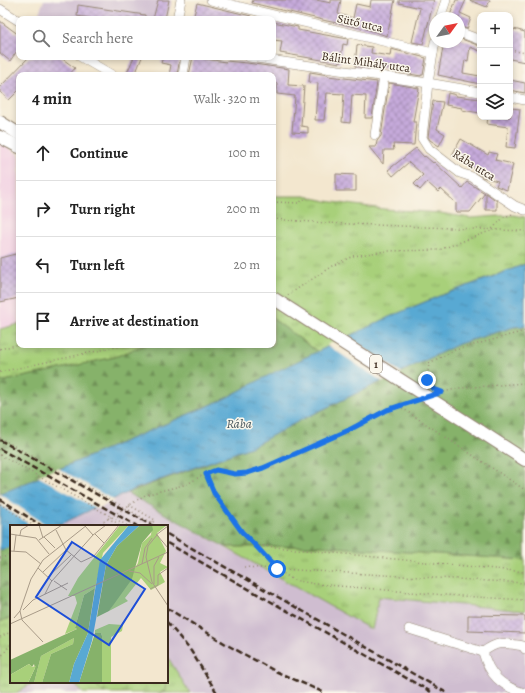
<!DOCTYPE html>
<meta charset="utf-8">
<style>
body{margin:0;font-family:Alegreya,serif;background:#f2f2f2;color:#222}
.controls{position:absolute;right:12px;top:12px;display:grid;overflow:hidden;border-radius:8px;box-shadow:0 2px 6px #0003}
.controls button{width:36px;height:36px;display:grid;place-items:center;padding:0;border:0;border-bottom:1px solid #e0e0e0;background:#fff;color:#222;font:20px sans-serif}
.compass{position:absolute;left:429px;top:12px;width:36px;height:36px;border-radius:50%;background:#fff;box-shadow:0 2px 6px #0003;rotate:57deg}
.stop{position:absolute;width:12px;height:12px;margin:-9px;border:3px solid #1a73e8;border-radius:50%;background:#fff}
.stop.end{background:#1a73e8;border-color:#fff;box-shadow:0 1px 4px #0008}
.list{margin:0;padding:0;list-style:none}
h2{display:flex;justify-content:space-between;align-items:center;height:52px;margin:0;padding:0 16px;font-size:17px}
h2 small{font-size:13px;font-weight:400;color:#767676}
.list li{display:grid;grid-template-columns:26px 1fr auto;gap:12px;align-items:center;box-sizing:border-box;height:56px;padding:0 16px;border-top:1px solid #e0e0e0}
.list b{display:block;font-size:15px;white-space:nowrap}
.list em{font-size:13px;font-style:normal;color:#767676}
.icon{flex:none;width:22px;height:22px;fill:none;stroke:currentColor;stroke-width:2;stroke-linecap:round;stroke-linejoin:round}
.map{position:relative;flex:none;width:525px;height:693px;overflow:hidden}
.search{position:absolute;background:#fff;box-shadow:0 2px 6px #0003;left:16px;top:16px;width:260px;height:44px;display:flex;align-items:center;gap:10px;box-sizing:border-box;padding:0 14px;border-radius:8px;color:#767676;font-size:15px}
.panel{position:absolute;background:#fff;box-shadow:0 2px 6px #0003;left:16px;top:72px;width:260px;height:276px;border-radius:8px}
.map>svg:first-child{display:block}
.built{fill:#f2cfe2}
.industrial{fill:#cfbdd0}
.grass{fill:url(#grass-tufts);stroke:#727d4c}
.forest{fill:url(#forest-firs);stroke:#606e44}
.wetland{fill:url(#wetland-marsh);stroke:#727d4c}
.water{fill:url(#water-ripples);stroke:#4a6a78}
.pier{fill:#f3e7cf}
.building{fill:url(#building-cross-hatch)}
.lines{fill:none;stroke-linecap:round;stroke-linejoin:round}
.minor-casing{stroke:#978876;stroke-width:10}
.major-casing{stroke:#978876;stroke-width:14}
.path{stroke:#978876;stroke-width:1.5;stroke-dasharray:1 3;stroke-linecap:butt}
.minor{stroke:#fff;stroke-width:9}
.major{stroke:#fff;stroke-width:12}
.rail{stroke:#3b2a1e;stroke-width:2.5;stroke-dasharray:6 3;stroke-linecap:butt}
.major-bridge-casing{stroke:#978876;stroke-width:14;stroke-linecap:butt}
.path-bridge{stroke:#978876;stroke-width:1.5;stroke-dasharray:1 3;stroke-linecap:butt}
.major-bridge{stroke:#fff;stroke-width:12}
.route{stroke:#1a73e8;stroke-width:5}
.labels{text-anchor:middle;stroke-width:3;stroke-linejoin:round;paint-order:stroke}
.shield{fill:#fbf7ec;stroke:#75685c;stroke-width:1}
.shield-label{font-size:11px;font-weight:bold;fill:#3b2a1e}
.street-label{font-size:12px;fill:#3b2a1e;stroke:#fbf7ec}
.water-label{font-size:13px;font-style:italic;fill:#46565d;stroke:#fbf7ec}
.inset-road{fill:none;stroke:#a99b88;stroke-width:1}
.view{fill:#1d4ed8;fill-opacity:0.15;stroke:#1d4ed8;stroke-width:2}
.inset-edge{fill:none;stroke:#3b2a1e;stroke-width:2}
</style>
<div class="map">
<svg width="525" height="693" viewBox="0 0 525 693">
<defs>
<pattern id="grass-tufts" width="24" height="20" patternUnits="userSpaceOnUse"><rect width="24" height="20" fill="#a8d07a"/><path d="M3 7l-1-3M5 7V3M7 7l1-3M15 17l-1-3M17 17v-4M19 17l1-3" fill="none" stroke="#8aa963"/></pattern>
<pattern id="forest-firs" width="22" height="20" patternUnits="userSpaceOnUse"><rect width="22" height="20" fill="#86b26a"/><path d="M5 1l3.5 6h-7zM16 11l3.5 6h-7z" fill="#6f9157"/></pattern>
<pattern id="wetland-marsh" width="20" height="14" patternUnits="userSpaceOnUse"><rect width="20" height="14" fill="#a8d07a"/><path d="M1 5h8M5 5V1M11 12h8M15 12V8" fill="none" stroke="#8aa963"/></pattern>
<pattern id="water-ripples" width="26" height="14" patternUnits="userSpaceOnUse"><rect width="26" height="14" fill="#59a9d3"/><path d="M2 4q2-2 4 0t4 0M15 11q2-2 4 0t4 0" fill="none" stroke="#4b8aab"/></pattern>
<pattern id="building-cross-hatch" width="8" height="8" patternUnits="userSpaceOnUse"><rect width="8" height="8" fill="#c6aadb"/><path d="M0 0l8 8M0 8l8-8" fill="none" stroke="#a28bb1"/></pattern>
</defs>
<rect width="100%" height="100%" fill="#fbf7ec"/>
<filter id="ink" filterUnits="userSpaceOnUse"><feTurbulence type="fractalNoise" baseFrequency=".025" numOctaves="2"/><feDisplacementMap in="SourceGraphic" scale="8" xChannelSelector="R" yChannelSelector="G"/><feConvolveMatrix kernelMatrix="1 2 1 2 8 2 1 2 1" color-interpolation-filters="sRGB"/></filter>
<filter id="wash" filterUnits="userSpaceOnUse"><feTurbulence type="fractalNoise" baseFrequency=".012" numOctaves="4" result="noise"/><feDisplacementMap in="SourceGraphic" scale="16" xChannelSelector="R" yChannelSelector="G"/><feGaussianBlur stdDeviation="0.9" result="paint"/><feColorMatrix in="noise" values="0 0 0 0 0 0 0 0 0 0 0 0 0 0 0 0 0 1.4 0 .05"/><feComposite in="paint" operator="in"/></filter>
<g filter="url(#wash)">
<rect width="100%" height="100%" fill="#f3e7cf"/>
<path class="built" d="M 0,142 L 19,155 L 19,324 L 0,329 Z"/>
<g class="industrial">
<path d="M 44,0 L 172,0 L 167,19 L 78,19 L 39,13 Z"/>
<path d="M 127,493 L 372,630 L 379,597 L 525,611 L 525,693 L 190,693 L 167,656 L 167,526 L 57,526 Z"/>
<path d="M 34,682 L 72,682 L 83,693 L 16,693 Z"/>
</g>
<g class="grass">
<path d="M 273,196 L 305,196 L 326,201 L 384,209 L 440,213 L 470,218 L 513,215 L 525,217 L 525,264 C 497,275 468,285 440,296 C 398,312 358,332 318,352 L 273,319 Z"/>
<path d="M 19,324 L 19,345 L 145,345 L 115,357 L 0,382 L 0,329 Z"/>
<path d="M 320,546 L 525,560 L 525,611 L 379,597 L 372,630 L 225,547 Z"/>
<path d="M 11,617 L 11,682 L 34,682 L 16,693 L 0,693 L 0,622 Z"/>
<path d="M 167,656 L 190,693 L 160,693 L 166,691 Z"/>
<path d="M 72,682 L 94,682 L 99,688 L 105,693 L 83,693 Z"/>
</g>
<g class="forest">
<path d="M 273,319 L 318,352 L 222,400 L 0,494 L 0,382 L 115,357 L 145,345 L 273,345 Z"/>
<path d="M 525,326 L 525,560 L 320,546 L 225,547 L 127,493 L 251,447 L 301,420 L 459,344 L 514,327 Z"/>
<path d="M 11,547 L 11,617 L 0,622 L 0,550 Z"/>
</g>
<path class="wetland" d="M 94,682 L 165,682 L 166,691 L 160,693 L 105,693 L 99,688 Z"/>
<path class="water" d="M 525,264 L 525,326 L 514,327 L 459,344 L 301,420 L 251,447 L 135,489 L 57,526 L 11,526 L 11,547 L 0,550 L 0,494 L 222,400 L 275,372 L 389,317 L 439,296 L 489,278 Z"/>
<g class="pier">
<path d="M 345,336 L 402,373 L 383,382 L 327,345 Z"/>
<path d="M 58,468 L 115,501 L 97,509 L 37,476 Z"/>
<path d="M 0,494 L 48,526 L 32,526 L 0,505 Z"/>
</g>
<g id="blocks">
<g class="building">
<path d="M 158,0 L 169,0 L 165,19 L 153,19 Z"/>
<path d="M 253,0 L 316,0 L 331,3 L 331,0 L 341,0 L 338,14 L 353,18 L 356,4 L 370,7 L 371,0 L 395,0 L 387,36 L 366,29 L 327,21 L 252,3 Z"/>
<path d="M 399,0 L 434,0 L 423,44 L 412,42 L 420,8 L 399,3 Z"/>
<path d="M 456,0 L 466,0 L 460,13 L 471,18 L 467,29 L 459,26 L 459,17 L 458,18 L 449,18 Z"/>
<path d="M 469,0 L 490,0 L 487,7 Z"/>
<path d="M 197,3 L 251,16 L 250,19 L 193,19 Z"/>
<path d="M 78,5 L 145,15 L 145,19 L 95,19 L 77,16 Z"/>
<path d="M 0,21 L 19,35 L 19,48 L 10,61 L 0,53 Z"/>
<path d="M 273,22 L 298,27 L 298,30 L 348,39 L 347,45 L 343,44 L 340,63 L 280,53 L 282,41 L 273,40 Z"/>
<path d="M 514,29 L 525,32 L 525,62 L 510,59 L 510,31 L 513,32 Z"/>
<path d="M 459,38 L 480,46 L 480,51 L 470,47 L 468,61 L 465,60 L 463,73 L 480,76 L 480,84 L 438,75 L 444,42 L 459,42 Z"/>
<path d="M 357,45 L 372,47 L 371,53 L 390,56 L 391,49 L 426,58 L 423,75 L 421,75 L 421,76 L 404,73 L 390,71 L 390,69 L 369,65 L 369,68 L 355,66 Z"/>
<path d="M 29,57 L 60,57 L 75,68 L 69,75 L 19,75 L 19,90 L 9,100 L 0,92 L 0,87 Z"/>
<path d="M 134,57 L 142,57 L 135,75 L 126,75 Z"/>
<path d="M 163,57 L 180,58 L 177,75 L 169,75 L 171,65 L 161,63 Z"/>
<path d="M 193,57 L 226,62 L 226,61 L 247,63 L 289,69 L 288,85 L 304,86 L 301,126 L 308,127 L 308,133 L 292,132 L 295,96 L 277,94 L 277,83 L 273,83 L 273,75 L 189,75 Z"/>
<path d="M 310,72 L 328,75 L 328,76 L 377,82 L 372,118 L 365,118 L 366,96 L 352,95 L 350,123 L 342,122 L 344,94 L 327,93 L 324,120 L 315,120 L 318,83 L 309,82 Z"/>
<path d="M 510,80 L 525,83 L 525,93 L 510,90 Z"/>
<path d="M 389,83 L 419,88 L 413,122 L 416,122 L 414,145 L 393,144 L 394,150 L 384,150 L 383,164 L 369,147 L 376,147 L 377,141 L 381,136 Z"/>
<path d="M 448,93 L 456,95 L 456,96 L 480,99 L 480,113 L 462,110 L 462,108 L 446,105 Z"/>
<path d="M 433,101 L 443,102 L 437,129 L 445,134 L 439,146 L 430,140 L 428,137 Z"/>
<path d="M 511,108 L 520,109 L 515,148 L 506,147 L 508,127 L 487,124 L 488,117 L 510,117 Z"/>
<path d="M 461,139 L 488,155 L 489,152 L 497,154 L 495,160 L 513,164 L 507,190 L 496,186 L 498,181 L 482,177 L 475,172 L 476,170 L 452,155 Z"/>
<path d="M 416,148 L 424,157 L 425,156 L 433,163 L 434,162 L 462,188 L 467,182 L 485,193 L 470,212 L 456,212 L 456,203 L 441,189 L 438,192 L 427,182 L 420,190 L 414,184 L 423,175 L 409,162 L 393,176 L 388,170 Z"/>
<path d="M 336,174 L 356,175 L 356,191 L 336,191 Z"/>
<path d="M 486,193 L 497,201 L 497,210 L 486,210 Z"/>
<path d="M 19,253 L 19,298 L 0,302 L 0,258 Z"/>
<path d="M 468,615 L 525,616 L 525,633 L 468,631 Z"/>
</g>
</g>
</g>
<g filter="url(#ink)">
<use href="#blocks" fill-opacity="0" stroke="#978876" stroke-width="1"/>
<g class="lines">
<defs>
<g id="minor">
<path d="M 211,0 L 433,53"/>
<path d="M 0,9 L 19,21"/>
<path d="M 440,18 L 446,0"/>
<path d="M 177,19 L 181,0"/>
<path d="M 459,32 L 480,40"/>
<path d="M 435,42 L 428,83 L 422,138 L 429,149 L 460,173 L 472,177 L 515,206 L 525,210"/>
<path d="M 81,57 L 112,75"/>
<path d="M 249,57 L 428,83 L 480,92"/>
<path d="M 183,75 L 186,57"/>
<path d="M 510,97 L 525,100"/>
<path d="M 375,135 L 384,77"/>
<path d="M 409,629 L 483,652 C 489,675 501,686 524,693"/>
<path d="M 483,652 C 499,640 505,643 523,646 L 525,649"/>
</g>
<g id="major">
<path d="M 0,122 L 19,134"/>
<path d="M 0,137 L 19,147"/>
<path d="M 480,431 L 525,460"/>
</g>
</defs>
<use href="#minor" class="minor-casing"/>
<use href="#major" class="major-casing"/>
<g class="path">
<path d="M 510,50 L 525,53"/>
<path d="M 273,202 L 299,203 L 307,197"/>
<path d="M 273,219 L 326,223 L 525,231"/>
<path d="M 288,295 L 332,266 L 353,256 L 386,251 L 439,250 L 490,231 L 504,217 L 513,214"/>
<path d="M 0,349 L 19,344"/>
<path d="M 0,372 L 125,345"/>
<path d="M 441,392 L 435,389 L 427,380 L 429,363 L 455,350 L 525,331"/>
<path d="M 440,393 L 460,388 L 525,383"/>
<path d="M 399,406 L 525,490"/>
<path d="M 205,474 L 214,493 L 242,533 L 255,545 L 277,569 L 293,580 L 316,584 L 445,595 L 525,600"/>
<path d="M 0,504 L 34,526"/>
<path d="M 129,505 L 155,520 L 152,523"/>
<path d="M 108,518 L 122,526"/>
<path d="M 97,526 L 145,495 L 187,484 L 205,474 L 216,470 L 235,474 L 247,473 L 263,468 L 349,430 L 387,410 L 413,400"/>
<path d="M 255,545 L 525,572"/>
<path d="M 0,558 L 11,555"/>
<path d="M 244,567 L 525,583"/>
<path d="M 0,637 L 11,632"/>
<path d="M 0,658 L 11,644"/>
</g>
<use href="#minor" class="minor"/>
<use href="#major" class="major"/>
<g class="rail">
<path d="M 0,440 L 153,526"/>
<path d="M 0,449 L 137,526"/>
<path d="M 0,499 L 42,526"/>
<path d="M 167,534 L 447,693"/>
<path d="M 167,543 L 433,693"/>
<path d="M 167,608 L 229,646 L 275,671 L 325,693"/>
<path d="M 167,622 L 191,651 L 217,693"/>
</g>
<defs>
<path id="major-bridge" d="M 273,298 L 480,431"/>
</defs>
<use href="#major-bridge" class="major-bridge-casing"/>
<g class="path-bridge">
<path d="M 0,438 L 152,523"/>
<path d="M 0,455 L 128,526"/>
</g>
<use href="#major-bridge" class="major-bridge"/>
</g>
</g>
<g class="lines" filter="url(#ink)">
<path class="route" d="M 277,569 L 255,545 L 242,532 L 214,493 L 206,474 L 216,470 L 235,474 L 247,473 L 263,468 L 349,430 L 387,410 L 442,392 L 434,389 L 427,380"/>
</g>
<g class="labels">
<rect class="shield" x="370" y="355" width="12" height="18" rx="3"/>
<g class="shield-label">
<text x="376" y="368">1</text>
</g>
<g class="street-label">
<text transform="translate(360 23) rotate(13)" y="4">Sütő utca</text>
<text transform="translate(366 62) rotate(8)" y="4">Bálint Mihály utca</text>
<text transform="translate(474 165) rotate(32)" y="4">Rába utca</text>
</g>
<g class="water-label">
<text x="239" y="428">Rába</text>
</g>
</g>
<g transform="translate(10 525)">
<rect width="158" height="158" fill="#f3e7cf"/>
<path d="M 110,0 L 119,0 L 93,28 L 85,63 L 74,70 L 65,103 L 67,104 L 55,109 L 67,78 L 65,71 L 58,71 L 68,53 ZM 157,0 L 147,8 L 156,26 L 150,38 L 158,42 L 150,47 L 155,57 L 141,65 L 131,53 L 115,73 L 118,76 L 99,86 L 128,38 L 132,18 L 141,10 L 142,1 ZM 99,99 L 113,100 L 112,106 L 101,112 L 101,158 L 92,158 L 92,111 L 91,108 L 85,108 L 85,105 ZM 64,113 L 63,119 L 41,129 L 32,158 L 24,158 L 31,131 Z" fill="#a8d07a"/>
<path d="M 130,0 L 142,0 L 143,5 L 132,18 L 122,54 L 99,86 L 87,92 L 96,40 L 107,21 ZM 85,63 L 78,108 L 64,139 L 59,158 L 32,158 L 41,129 L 63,119 L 64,113 L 31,131 L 24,158 L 18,158 L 25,143 L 24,139 L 22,142 L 19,139 L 0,150 L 0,135 L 67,104 L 65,103 L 74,70 ZM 85,108 L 91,108 L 92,111 L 92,158 L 69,158 Z" fill="#86b26a"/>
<path d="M 19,139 L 22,142 L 26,141 L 18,158 L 0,158 L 0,150 Z" fill="#a8d07a"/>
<path d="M 119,0 L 130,0 L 107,21 L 96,40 L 82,116 L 69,158 L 59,158 L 64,139 L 78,108 L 90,35 Z" fill="#59a9d3"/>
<path class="inset-road" d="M 29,0 L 33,13M 75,1 L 83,10M 46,5 L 56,25 L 71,37 L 84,31 L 109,0M 0,9 L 26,13 L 39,29M 85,9 L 94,18M 10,10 L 11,5 L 19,0M 146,10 L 158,1M 34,12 L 45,23M 29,15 L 52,0M 158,23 L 147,10 L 138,21 L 136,32 L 142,57 L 158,81M 0,26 L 16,27 L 31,39M 4,26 L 6,10M 132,39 L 135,23 L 142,13M 28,43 L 42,56M 119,46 L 130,48 L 142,59M 33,47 L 56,25M 38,52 L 61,30M 44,56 L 57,65M 144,59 L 144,41 L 149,32M 140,64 L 148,60 L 148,50 L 158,43M 35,69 L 41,57 L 83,10 L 96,0M 13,85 L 23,75 L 58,58M 10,86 L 12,95 L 33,117M 4,93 L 10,86 L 21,54 L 33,35 L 77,0M 0,99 L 158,27"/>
<path class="view" d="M 62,17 L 135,64 L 99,120 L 26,72 Z"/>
<rect width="158" height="158" class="inset-edge"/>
</g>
</svg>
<div class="controls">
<button>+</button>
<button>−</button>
<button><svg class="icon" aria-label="layers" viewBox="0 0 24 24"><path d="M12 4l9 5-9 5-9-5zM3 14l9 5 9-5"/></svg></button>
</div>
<svg class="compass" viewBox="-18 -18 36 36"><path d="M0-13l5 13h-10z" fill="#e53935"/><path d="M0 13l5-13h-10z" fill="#767676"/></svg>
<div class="stop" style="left:277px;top:569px"></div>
<div class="stop end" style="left:427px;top:380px"></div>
<div class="search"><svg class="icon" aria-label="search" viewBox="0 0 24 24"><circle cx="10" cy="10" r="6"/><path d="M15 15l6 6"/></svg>Search here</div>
<section class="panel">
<h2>4 min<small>Walk · 320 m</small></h2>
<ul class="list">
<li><svg class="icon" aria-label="ahead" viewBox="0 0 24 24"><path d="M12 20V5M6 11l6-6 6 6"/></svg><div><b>Continue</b></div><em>100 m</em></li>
<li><svg class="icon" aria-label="right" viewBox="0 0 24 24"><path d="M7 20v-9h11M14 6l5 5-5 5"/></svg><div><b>Turn right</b></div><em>200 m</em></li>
<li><svg class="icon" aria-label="left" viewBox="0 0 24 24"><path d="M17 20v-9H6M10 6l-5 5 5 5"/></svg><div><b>Turn left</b></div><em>20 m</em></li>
<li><svg class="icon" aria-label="arrive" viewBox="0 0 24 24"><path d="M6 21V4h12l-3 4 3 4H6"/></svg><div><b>Arrive at destination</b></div></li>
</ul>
</section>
</div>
